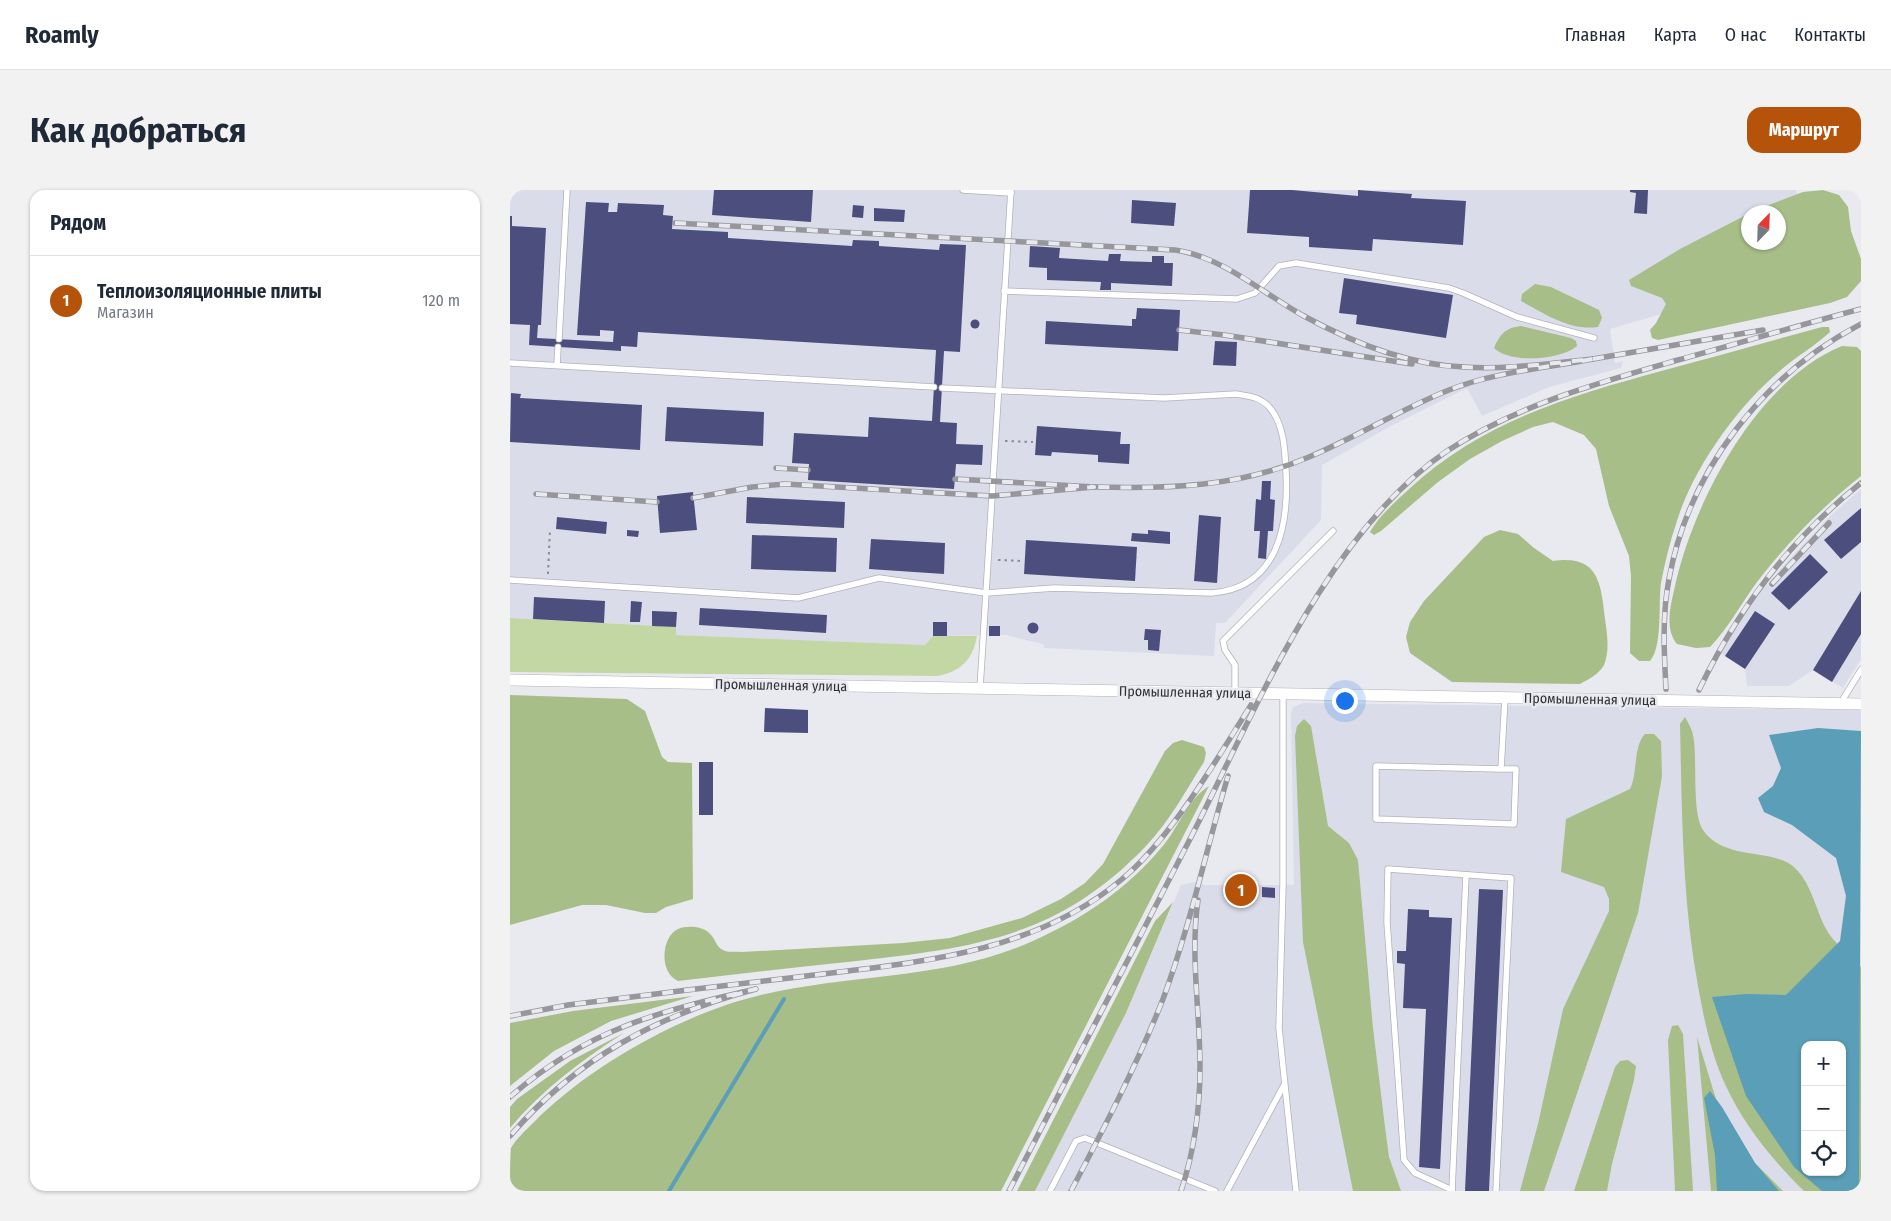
<!DOCTYPE html>
<html lang="ru">
<meta charset="utf-8">
<style>
body{margin:0;font-family:"Fira Sans Condensed",sans-serif;background:#f2f2f3;color:#1f2937}
.controls{position:absolute;right:15px;bottom:15px;display:grid;overflow:hidden;border-radius:10px;box-shadow:0 1px 4px #0004}
.controls button{width:45px;height:45px;display:grid;place-items:center;padding:0;border:0;border-bottom:1px solid #e0e1e3;background:#fff;color:#1f2937;font:25px sans-serif}
.compass{position:absolute;left:1231px;top:15px;width:45px;height:45px;border-radius:50%;background:#fff;box-shadow:0 1px 4px #0004;rotate:23deg}
.you{position:absolute;left:834px;top:510px;width:18px;height:18px;margin:-12px;border:4px solid #fff;border-radius:50%;background:#1a73e8;box-shadow:0 0 0 8px #1a73e833}
.badge{display:grid;place-items:center;width:32px;height:32px;border-radius:50%;background:#b45309;color:#fff;font-size:16px;font-weight:700}
.pin{position:absolute;translate:-50% -50%;border:2px solid #fff;box-shadow:0 1px 5px #0006}
.list{margin:0;padding:0;list-style:none}
h2{display:flex;justify-content:space-between;align-items:center;height:65px;margin:0;padding:0 20px;font-size:21px}
h2 small{font-size:16px;font-weight:400;color:#747a83}
.list li{display:grid;grid-template-columns:32px 1fr auto;gap:15px;align-items:center;box-sizing:border-box;height:90px;padding:0 20px;border-top:1px solid #e0e1e3}
.list b{display:block;font-size:19px;white-space:nowrap}
.list p{margin:0;font-size:16px;white-space:nowrap;color:#747a83}
.list em{font-size:16px;font-style:normal;color:#747a83}
.icon{flex:none;width:28px;height:28px;fill:none;stroke:currentColor;stroke-width:2;stroke-linecap:round;stroke-linejoin:round}
.map{position:relative;flex:none;width:1351px;height:1001px;overflow:hidden;border-radius:15px}
header{display:flex;align-items:center;gap:30px;box-sizing:border-box;height:70px;padding:0 25px;background:#fff;border-bottom:1px solid #e0e1e3}
header strong{font-size:24px}
nav{display:flex;gap:28px;margin-inline-start:auto;font-size:18px}
.intro{display:flex;align-items:center;justify-content:space-between;box-sizing:border-box;height:120px;padding:0 30px}
h1{margin:0;font-size:35px}
.button{padding:12px 22px;border-radius:15px;background:#b45309;color:#fff;font-size:18px;font-weight:700}
main{display:flex;gap:30px;padding:0 30px}
aside{flex:1;background:#fff;border-radius:15px;box-shadow:0 1px 4px #0004}
.map>svg:first-child{display:block}
.built{fill:#dadcea;fill-rule:evenodd}
.green{fill:#c2d7a3}
.forest{fill:#a7be88;fill-rule:evenodd}
.water{fill:#5a9eb7;fill-rule:evenodd}
.lines{fill:none;stroke-linecap:round;stroke-linejoin:round}
.stream{stroke:#5a9eb7;stroke-width:4}
.building{fill:#4c4e7e}
.lane-casing{stroke:#b1b2b8;stroke-width:7}
.street-casing{stroke:#b1b2b8;stroke-width:12}
.path{stroke:#8c8c91;stroke-width:2;stroke-dasharray:2.5 4;stroke-linecap:butt}
.lane{stroke:#fff;stroke-width:5.5}
.street{stroke:#fff;stroke-width:11}
.rail-casing{stroke:#96969b;stroke-width:5.5}
.rail{stroke:#e9e9f0;stroke-width:4;stroke-dasharray:11;stroke-linecap:butt}
.labels{text-anchor:middle;stroke-width:5;stroke-linejoin:round;paint-order:stroke}
.street-label{font-size:14px;fill:#313134;stroke:#e9e9f0}
</style>
<header>
<strong>Roamly</strong>
<nav><a>Главная</a><a>Карта</a><a>О нас</a><a>Контакты</a></nav>
</header>
<div class="intro"><h1>Как добраться</h1><a class="button">Маршрут</a></div>
<main>
<aside>
<h2>Рядом<small></small></h2>
<ul class="list">
<li><span class="badge">1</span><div><b>Теплоизоляционные плиты</b><p>Магазин</p></div><em>120 m</em></li>
</ul>
</aside>
<div class="map">
<svg width="1351" height="1001" viewBox="0 0 1351 1001">
<rect width="100%" height="100%" fill="#e9e9f0"/>
<g class="built">
<path d="M 0,0 L 1286,0 L 1306,78 L 1100,139 L 1105,173 L 1113,171 L 1111,178 L 1039,197 L 972,226 L 957,198 L 881,236 L 812,275 L 811,330 L 715,433 L 706,433 L 704,466 L 534,458 L 533,454 L 496,445 L 423,446 L 415,455 L 166,445 L 165,437 L 0,428 ZM 1238,22 L 1268,22 L 1268,52 L 1238,52 Z"/>
<path d="M 1351,299 L 1351,469 L 1333,498 L 1303,480 L 1279,496 L 1237,496 L 1235,479 L 1209,462 L 1251,401 L 1282,366 L 1318,328 Z"/>
<path d="M 793,513 L 1351,520 L 1351,1001 L 525,1001 L 616,823 L 671,695 L 685,692 L 695,695 L 784,695 L 781,524 L 783,517 ZM 1295,855 L 1332,855 L 1332,982 L 1295,982 Z"/>
</g>
<path class="green" d="M 0,428 L 166,437 L 166,445 L 415,455 L 423,446 L 467,446 C 463,470 450,482 427,486 L 0,482 Z"/>
<g class="forest">
<path d="M 1313,0 L 1329,5 L 1338,17 L 1341,41 L 1351,69 L 1351,91 L 1337,107 L 1320,113 L 1148,150 L 1142,148 L 1140,140 L 1146,133 L 1156,114 L 1152,108 L 1121,96 L 1119,90 L 1170,59 L 1238,24 L 1238,52 L 1268,52 L 1268,22 L 1241,22 L 1293,2 Z"/>
<path d="M 1025,94 L 1041,97 L 1089,120 L 1092,128 L 1088,137 C 1061,141 1035,124 1011,111 L 1012,104 Z"/>
<path d="M 1011,136 L 1061,148 L 1066,151 L 1067,156 C 1051,170 1000,174 984,158 C 990,144 995,138 1011,136 Z"/>
<path d="M 1312,137 L 1319,137 L 1320,142 C 1305,156 1287,166 1272,179 C 1229,214 1183,278 1167,331 C 1160,351 1155,372 1151,393 C 1148,414 1153,456 1140,471 L 1129,471 L 1120,463 L 1121,386 L 1119,366 L 1099,316 L 1086,259 L 1074,245 L 1043,232 L 1023,237 L 992,251 L 960,269 L 928,292 L 871,341 L 864,345 L 860,342 C 869,326 885,312 898,300 C 972,231 1060,206 1155,180 C 1207,166 1260,151 1312,137 Z"/>
<path d="M 1332,156 L 1347,157 L 1351,161 L 1351,286 C 1312,317 1277,353 1247,392 C 1231,414 1218,438 1200,457 L 1186,458 L 1167,454 C 1154,438 1161,414 1165,396 C 1184,310 1248,190 1332,156 Z"/>
<path d="M 990,340 L 1008,344 L 1024,358 L 1043,371 C 1089,364 1091,394 1095,429 C 1097,444 1100,460 1094,475 C 1089,484 1079,489 1070,494 L 942,492 L 900,463 L 896,447 L 900,432 L 914,411 L 974,347 Z"/>
<path d="M 0,505 L 117,509 L 135,521 L 152,567 L 158,572 L 182,573 L 183,709 L 156,717 L 146,723 L 135,723 L 96,715 L 72,715 L 0,735 Z"/>
<path d="M 1175,527 C 1178,533 1182,539 1183,545 C 1188,568 1181,622 1193,640 C 1215,672 1265,657 1286,679 C 1301,694 1306,719 1315,737 C 1322,752 1340,765 1351,777 L 1351,1001 L 1294,1001 C 1263,971 1233,934 1215,894 C 1201,864 1194,829 1188,796 C 1172,709 1172,622 1170,534 ZM 1295,855 L 1332,855 L 1332,982 L 1295,982 Z"/>
<path d="M 794,529 L 801,536 L 818,636 L 839,653 L 848,670 L 863,838 L 875,937 L 879,967 L 891,1001 L 843,1001 L 793,752 L 785,546 L 787,536 Z"/>
<path d="M 1135,544 L 1144,544 L 1151,551 L 1152,586 L 1128,723 L 1034,1001 L 1010,1001 L 1028,934 L 1053,819 L 1099,721 L 1099,709 L 1094,697 L 1051,682 L 1056,629 L 1120,599 C 1128,583 1123,556 1135,544 Z"/>
<path d="M 672,550 L 694,557 L 696,563 L 694,572 C 676,600 660,631 636,656 C 546,750 460,758 337,772 C 281,778 224,784 168,791 C 148,782 152,746 168,739 C 178,735 194,736 201,745 C 206,750 206,757 213,760 C 218,763 226,761 232,762 L 393,753 L 440,748 L 512,728 L 551,709 L 575,693 L 593,674 L 655,561 L 663,553 Z"/>
<path d="M 699,596 L 491,1001 L 0,1001 C 0,990 0,968 1,958 C 6,949 16,940 24,932 C 78,877 172,824 247,806 C 339,783 437,791 525,750 C 574,728 618,698 652,657 C 669,637 677,610 699,596 Z"/>
<path d="M 663,712 L 616,823 L 525,1001 L 507,1001 L 645,731 Z"/>
<path d="M 183,806 L 101,831 L 44,861 L 0,896 L 0,833 L 63,821 Z"/>
<path d="M 1168,835 L 1173,844 L 1183,1001 L 1165,1001 L 1158,850 L 1162,836 Z"/>
<path d="M 114,843 C 73,869 32,900 0,938 L 0,917 L 7,909 L 60,871 Z"/>
<path d="M 1187,847 L 1206,909 L 1245,973 L 1273,1001 L 1201,1001 Z"/>
<path d="M 1118,870 L 1126,876 L 1124,890 L 1102,974 L 1097,1001 L 1064,1001 L 1105,877 L 1110,871 Z"/>
</g>
<g class="water">
<path d="M 1308,538 L 1351,541 L 1349,1001 L 1312,1001 L 1284,977 L 1236,906 L 1202,807 L 1236,804 L 1276,805 L 1330,751 L 1336,706 L 1326,668 L 1282,635 L 1254,622 L 1248,608 L 1263,596 L 1271,578 L 1259,545 ZM 1295,855 L 1332,855 L 1332,982 L 1295,982 Z"/>
<path d="M 1200,901 L 1212,917 L 1245,973 L 1269,1001 L 1207,1001 L 1205,965 L 1194,908 Z"/>
</g>
<g class="lines">
<path class="stream" d="M 159,1001 L 274,809"/>
</g>
<g class="building">
<path d="M 204,0 L 303,0 L 301,32 L 202,25 Z"/>
<path d="M 740,0 L 782,0 L 848,6 L 848,0 L 902,4 L 901,8 L 956,11 L 953,55 L 863,49 L 862,61 L 799,57 L 799,47 L 737,43 Z"/>
<path d="M 1120,0 L 1138,0 L 1137,24 L 1124,23 L 1126,3 L 1120,2 Z"/>
<path d="M 622,10 L 666,13 L 664,36 L 621,33 Z"/>
<path d="M 76,12 L 99,13 L 98,22 L 107,22 L 108,13 L 154,15 L 153,25 L 163,26 L 162,39 L 218,42 L 218,48 L 342,56 L 343,50 L 369,51 L 369,56 L 429,60 L 430,54 L 456,55 L 450,162 L 434,161 L 430,232 L 447,233 L 446,254 L 473,255 L 472,275 L 446,274 L 444,299 L 298,290 L 299,274 L 282,273 L 284,243 L 358,247 L 359,227 L 422,231 L 426,160 L 128,142 L 127,157 L 111,156 L 111,161 L 19,155 L 20,135 L 0,134 L 0,26 L 2,26 L 2,36 L 36,38 L 31,135 L 28,135 L 27,148 L 103,152 L 104,141 L 90,140 L 90,146 L 67,145 Z"/>
<path d="M 343,15 L 354,16 L 353,28 L 342,27 Z"/>
<path d="M 364,18 L 395,20 L 394,32 L 364,31 Z"/>
<path d="M 520,56 L 550,58 L 549,68 L 598,71 L 599,64 L 611,64 L 610,71 L 642,72 L 642,66 L 654,66 L 654,73 L 663,73 L 662,96 L 601,93 L 601,100 L 590,100 L 591,92 L 537,90 L 537,78 L 519,77 Z"/>
<path d="M 834,88 L 943,105 L 936,148 L 846,134 L 847,125 L 829,123 Z"/>
<path d="M 627,118 L 670,120 L 668,161 L 535,154 L 536,131 L 622,136 L 622,129 L 626,129 Z"/>
<circle cx="465" cy="134" r="4.5"/>
<path d="M 705,151 L 727,152 L 726,176 L 703,175 Z"/>
<path d="M 1,203 L 11,204 L 10,208 L 132,215 L 130,260 L 0,252 Z"/>
<path d="M 157,217 L 254,222 L 253,256 L 155,251 Z"/>
<path d="M 527,236 L 611,242 L 610,254 L 620,254 L 619,274 L 588,272 L 588,265 L 542,262 L 541,266 L 525,265 Z"/>
<path d="M 752,291 L 761,291 L 760,309 L 765,310 L 763,341 L 758,341 L 756,369 L 748,368 L 750,341 L 744,341 L 746,309 L 751,310 Z"/>
<path d="M 183,302 L 187,340 L 150,343 L 147,306 Z"/>
<path d="M 237,307 L 335,312 L 334,338 L 236,333 Z"/>
<path d="M 1351,318 L 1351,352 L 1331,369 L 1314,350 Z"/>
<path d="M 689,325 L 711,327 L 707,393 L 684,391 Z"/>
<path d="M 47,327 L 97,332 L 96,344 L 46,339 Z"/>
<path d="M 117,340 L 129,341 L 128,347 L 117,346 Z"/>
<path d="M 638,340 L 660,342 L 660,354 L 621,351 L 622,343 L 638,344 Z"/>
<path d="M 242,345 L 327,348 L 326,382 L 241,379 Z"/>
<path d="M 361,349 L 435,353 L 434,384 L 359,379 Z"/>
<path d="M 516,350 L 627,357 L 625,391 L 514,384 Z"/>
<path d="M 1300,364 L 1318,382 L 1279,420 L 1261,403 Z"/>
<path d="M 1351,401 L 1351,444 L 1322,492 L 1303,480 Z"/>
<path d="M 24,407 L 95,411 L 94,433 L 23,429 Z"/>
<path d="M 121,411 L 132,412 L 130,432 L 120,432 Z"/>
<path d="M 190,418 L 317,425 L 316,443 L 189,435 Z"/>
<path d="M 142,421 L 167,422 L 166,437 L 142,436 Z"/>
<path d="M 1245,421 L 1265,434 L 1235,479 L 1215,466 Z"/>
<rect x="423" y="432" width="14" height="14"/>
<circle cx="523" cy="438" r="5.5"/>
<rect x="479" y="436" width="11" height="10"/>
<path d="M 635,439 L 651,440 L 649,461 L 638,460 L 638,450 L 634,450 Z"/>
<path d="M 255,518 L 298,520 L 298,543 L 254,542 Z"/>
<rect x="189" y="572" width="14" height="53"/>
<rect x="726" y="695" width="11" height="10"/>
<path d="M 752,697 L 765,698 L 765,708 L 752,707 Z"/>
<path d="M 969,699 L 993,700 L 979,1001 L 955,1001 Z"/>
<path d="M 898,719 L 919,720 L 919,727 L 942,728 L 930,979 L 909,977 L 916,819 L 893,818 L 895,774 L 887,773 L 887,761 L 896,761 Z"/>
</g>
<g class="lines">
<defs>
<g id="lane">
<path d="M 453,0 L 501,3"/>
<path d="M 494,101 L 727,109 L 745,103 L 769,76 L 786,73 L 939,98 L 953,103 L 1007,127 L 1084,148"/>
<path d="M 49,149 L 57,0"/>
<path d="M 0,173 L 424,197"/>
<path d="M 47,175 L 48,157"/>
<path d="M 432,198 L 654,208 L 726,204 C 739,206 751,207 760,218 C 774,235 775,260 776,281 C 779,335 768,398 702,403 L 545,398 L 476,403 L 470,498"/>
<path d="M 0,390 L 288,408 L 369,388 L 476,403 L 501,0"/>
<path d="M 725,503 L 725,475 L 715,460 L 713,451 L 823,341"/>
<path d="M 773,504 L 773,695 L 769,838 L 786,1001"/>
<path d="M 1330,514 L 1351,480"/>
<path d="M 991,579 L 866,576 L 866,629 L 1004,634 L 1006,579 L 991,579 L 995,508"/>
<path d="M 942,1000 L 905,983 L 894,970 L 877,732 L 878,679 L 1001,688 L 986,1001"/>
<path d="M 540,1001 L 566,951 L 575,948 L 705,1001"/>
<path d="M 717,1001 L 774,895"/>
<path d="M 942,1001 L 956,685"/>
</g>
<path id="street" d="M 0,490 L 1351,514"/>
</defs>
<use href="#lane" class="lane-casing"/>
<use href="#street" class="street-casing"/>
<g class="path">
<path d="M 495,251 L 523,252"/>
<path d="M 488,370 L 513,371"/>
<path d="M 38,384 L 40,339"/>
</g>
<use href="#lane" class="lane"/>
<use href="#street" class="street"/>
<defs>
<g id="rail">
<path d="M 165,33 L 665,60 C 713,67 751,102 792,125 C 841,152 898,175 954,177 C 997,180 1041,173 1083,169 C 1036,178 984,182 939,200 C 891,219 847,247 799,267 C 729,297 659,299 584,297"/>
<path d="M 669,140 L 714,145 L 902,174"/>
<path d="M 1083,169 L 1253,140"/>
<path d="M 266,278 L 298,280"/>
<path d="M 26,304 L 147,312"/>
<path d="M 183,308 L 242,297 L 275,294 L 482,306 L 584,297 L 445,289"/>
<path d="M 1262,394 L 1319,333"/>
<path d="M 1156,499 C 1154,462 1152,425 1159,389 C 1179,280 1253,185 1351,134"/>
<path d="M 1189,500 C 1228,419 1279,350 1351,293"/>
<path d="M 0,826 L 58,815 C 135,805 211,796 288,787 C 400,773 520,766 611,690 C 661,649 706,570 741,515"/>
<path d="M 0,907 C 77,839 150,821 246,799 C 148,825 67,868 0,946"/>
<path d="M 499,1001 C 559,884 619,768 679,651 C 744,524 816,343 937,261 C 1007,215 1088,193 1168,170 C 1229,153 1290,135 1351,119"/>
<path d="M 561,1001 C 594,938 627,875 653,809 C 680,737 696,660 718,586"/>
<path d="M 671,1001 C 684,962 690,918 690,877 C 690,820 680,766 688,710"/>
</g>
</defs>
<use href="#rail" class="rail-casing"/>
<use href="#rail" class="rail"/>
</g>
<g class="labels">
<g class="street-label">
<text transform="translate(271 495) rotate(1)" y="5">Промышленная улица</text>
<text transform="translate(675 502) rotate(1)" y="5">Промышленная улица</text>
<text transform="translate(1080 509) rotate(1)" y="5">Промышленная улица</text>
</g>
</g>
</svg>
<div class="controls">
<button>+</button>
<button>−</button>
<button><svg class="icon" aria-label="locate" viewBox="0 0 24 24"><circle cx="12" cy="12" r="6"/><path d="M12 2v4M12 18v4M2 12h4M18 12h4"/></svg></button>
</div>
<svg class="compass" viewBox="-18 -18 36 36"><path d="M0-13l5 13h-10z" fill="#e53935"/><path d="M0 13l5-13h-10z" fill="#747a83"/></svg>
<div class="you"></div>
<div class="pin badge" style="left:731px;top:700px">1</div>
</div>
</main>
